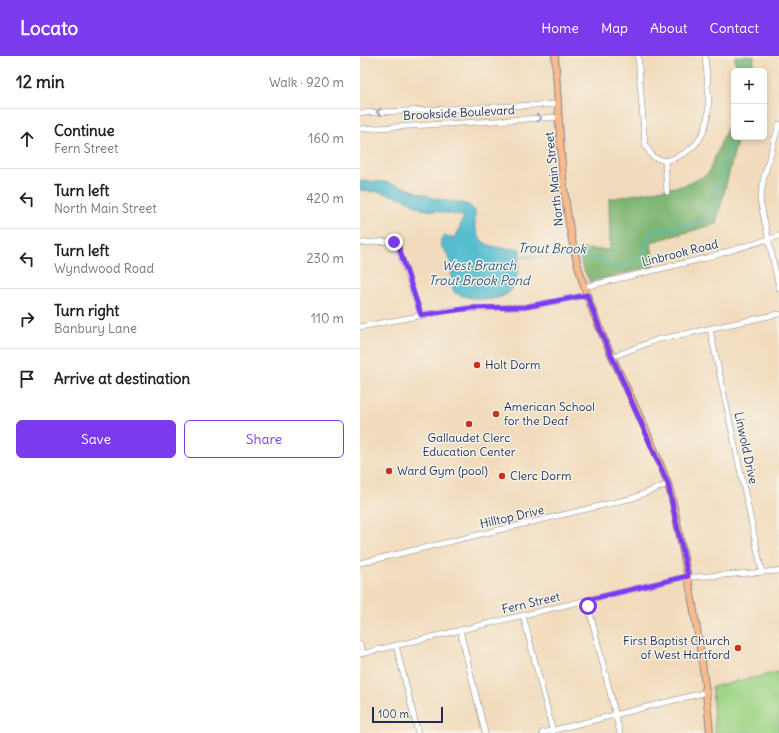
<!DOCTYPE html>
<meta charset="utf-8">
<style>
body{margin:0;font-family:Delius,sans-serif;background:#f6f6f6;color:#222}
.controls{position:absolute;right:12px;top:12px;display:grid;overflow:hidden;border-radius:6px;box-shadow:0 2px 6px #0003}
.controls button{width:36px;height:36px;display:grid;place-items:center;padding:0;border:0;border-bottom:1px solid #e0e0e0;background:#fff;color:#222;font:20px sans-serif}
.scale{position:absolute;left:12px;bottom:10px;width:71px;box-sizing:border-box;padding-left:4px;border:2px solid #1b2f5e;border-top:0;font-size:11px;line-height:14px;white-space:nowrap;color:#1b2f5e;-webkit-text-stroke:3px #f7f3e8;paint-order:stroke}
.stop{position:absolute;width:12px;height:12px;margin:-9px;border:3px solid #7c3aed;border-radius:50%;background:#fff}
.stop.end{background:#7c3aed;border-color:#fff;box-shadow:0 1px 4px #0008}
.list{margin:0;padding:0;list-style:none}
h2{display:flex;justify-content:space-between;align-items:center;height:52px;margin:0;padding:0 16px;font-size:17px}
h2 small{font-size:13px;font-weight:400;color:#767676}
.list li{display:grid;grid-template-columns:26px 1fr auto;gap:12px;align-items:center;box-sizing:border-box;height:60px;padding:0 16px;border-top:1px solid #e0e0e0}
.list b{display:block;font-size:15px;white-space:nowrap}
.list p{margin:0;font-size:13px;white-space:nowrap;color:#767676}
.list em{font-size:13px;font-style:normal;color:#767676}
.actions{display:flex;gap:8px;padding:12px 16px}
.actions a{flex:1;padding:9px 0;border:1px solid #7c3aed;border-radius:6px;text-align:center;font-size:14px;color:#7c3aed}
.actions .main{background:#7c3aed;color:#fff}
.icon{flex:none;width:22px;height:22px;fill:none;stroke:currentColor;stroke-width:2;stroke-linecap:round;stroke-linejoin:round}
.map{position:relative;flex:none;width:419px;height:677px;overflow:hidden}
header{display:flex;align-items:center;gap:24px;box-sizing:border-box;height:56px;padding:0 20px;background:#7c3aed;color:#fff}
header strong{font-size:19px}
nav{display:flex;gap:22px;margin-inline-start:auto;font-size:14px}
main{display:flex}
aside{flex:1;background:#fff}
.map>svg:first-child{display:block}
.green{fill:#9ed485;stroke:#5c8272}
.forest{fill:#7eb672;stroke:#4c7268}
.water{fill:#52bcce;stroke:#367696}
.lines{fill:none;stroke-linecap:round;stroke-linejoin:round}
.stream{stroke:#52bcce;stroke-width:1.5}
.minor-casing{stroke:#86858d;stroke-width:6}
.major-casing{stroke:#86858d;stroke-width:8}
.minor{stroke:#fff;stroke-width:5}
.major{stroke:#fabb8b;stroke-width:6}
.oneway{stroke:#8d97ae}
.route{stroke:#7c3aed;stroke-width:5}
.poi-dot{fill:#c8321e;stroke:#f7f3e8;stroke-width:1.5}
.labels{text-anchor:middle;stroke-width:3;stroke-linejoin:round;paint-order:stroke}
.street-label{font-size:12px;fill:#1b2f5e;stroke:#f7f3e8}
.poi-label{font-size:12px;fill:#1b2f5e;stroke:#f7f3e8;text-anchor:start}
.water-label{font-size:13px;font-style:italic;fill:#2c5980;stroke:#f7f3e8}
</style>
<header>
<strong>Locato</strong>
<nav><a>Home</a><a>Map</a><a>About</a><a>Contact</a></nav>
</header>
<main>
<aside>
<h2>12 min<small>Walk · 920 m</small></h2>
<ul class="list">
<li><svg class="icon" aria-label="ahead" viewBox="0 0 24 24"><path d="M12 20V5M6 11l6-6 6 6"/></svg><div><b>Continue</b><p>Fern Street</p></div><em>160 m</em></li>
<li><svg class="icon" aria-label="left" viewBox="0 0 24 24"><path d="M17 20v-9H6M10 6l-5 5 5 5"/></svg><div><b>Turn left</b><p>North Main Street</p></div><em>420 m</em></li>
<li><svg class="icon" aria-label="left" viewBox="0 0 24 24"><path d="M17 20v-9H6M10 6l-5 5 5 5"/></svg><div><b>Turn left</b><p>Wyndwood Road</p></div><em>230 m</em></li>
<li><svg class="icon" aria-label="right" viewBox="0 0 24 24"><path d="M7 20v-9h11M14 6l5 5-5 5"/></svg><div><b>Turn right</b><p>Banbury Lane</p></div><em>110 m</em></li>
<li><svg class="icon" aria-label="arrive" viewBox="0 0 24 24"><path d="M6 21V4h12l-3 4 3 4H6"/></svg><div><b>Arrive at destination</b></div></li>
</ul>
<div class="actions"><a class="main">Save</a><a>Share</a></div>
</aside>
<div class="map">
<svg width="419" height="677" viewBox="0 0 419 677">
<rect width="100%" height="100%" fill="#f7f3e8"/>
<filter id="ink" filterUnits="userSpaceOnUse"><feTurbulence type="fractalNoise" baseFrequency=".025" numOctaves="2"/><feDisplacementMap in="SourceGraphic" scale="8" xChannelSelector="R" yChannelSelector="G"/><feConvolveMatrix kernelMatrix="1 2 1 2 8 2 1 2 1" color-interpolation-filters="sRGB"/></filter>
<filter id="wash" filterUnits="userSpaceOnUse"><feTurbulence type="fractalNoise" baseFrequency=".012" numOctaves="4" result="noise"/><feDisplacementMap in="SourceGraphic" scale="16" xChannelSelector="R" yChannelSelector="G"/><feGaussianBlur stdDeviation="0.9" result="paint"/><feColorMatrix in="noise" values="0 0 0 0 0 0 0 0 0 0 0 0 0 0 0 0 0 1.4 0 .05"/><feComposite in="paint" operator="in"/></filter>
<g filter="url(#wash)">
<rect width="100%" height="100%" fill="#f2dbbc"/>
<path class="green" d="M 419,616 L 419,677 L 355,677 L 352,631 Z"/>
<g class="forest">
<path d="M 375,0 L 394,0 L 393,15 L 376,15 Z"/>
<path d="M 374,45 L 374,81 L 378,81 L 356,168 L 291,186 L 294,210 L 230,226 L 222,210 L 218,193 L 250,194 L 249,143 L 326,129 L 348,118 L 373,58 Z"/>
</g>
<path class="water" d="M 0,125 L 24,126 L 41,130 L 73,142 L 101,147 L 109,149 L 115,155 C 112,191 130,192 160,193 C 159,206 159,223 152,233 C 143,248 107,244 94,236 C 90,226 93,213 89,202 C 86,193 79,193 81,183 L 85,180 L 93,182 L 96,181 L 104,160 L 62,153 L 47,144 L 21,136 L 0,134 Z"/>
<g class="lines">
<g class="stream">
<path d="M 391,0 L 391,15"/>
<path d="M 218,200 L 238,203 L 260,212 C 270,208 281,202 285,192 C 289,185 288,180 294,174 C 309,173 340,169 351,160 L 366,100 L 374,80"/>
<path d="M 158,201 L 214,201"/>
</g>
</g>
</g>
<g filter="url(#ink)">
<g class="lines">
<defs>
<g id="minor">
<path d="M 278,0 L 285,89 L 293,101 L 305,105"/>
<path d="M 0,57 L 198,48"/>
<path d="M 419,68 L 404,121 L 400,144 L 419,232"/>
<path d="M 0,73 L 199,61"/>
<path d="M 307,136 L 305,105 C 360,91 349,44 345,0"/>
<path d="M 0,187 L 30,185 L 37,189 L 61,259"/>
<path d="M 224,231 L 346,202 L 419,180"/>
<path d="M 0,271 L 96,253 L 165,251 L 227,239"/>
<path d="M 350,273 L 402,516"/>
<path d="M 252,301 L 296,284 L 419,258"/>
<path d="M 0,507 L 273,442 L 308,428"/>
<path d="M 227,544 L 260,677"/>
<path d="M 163,559 L 193,676"/>
<path d="M 100,574 L 125,677"/>
<path d="M 0,588 L 2,597"/>
<path d="M 36,589 L 58,677"/>
<path d="M 0,598 L 320,522 L 419,515"/>
<path d="M 182,677 L 347,636"/>
</g>
<path id="major" d="M 195,0 C 200,68 200,140 217,206 C 237,284 281,352 308,428 C 315,450 318,473 323,496 C 335,556 345,616 350,677"/>
</defs>
<use href="#minor" class="minor-casing"/>
<use href="#major" class="major-casing"/>
<use href="#minor" class="minor"/>
<use href="#major" class="major"/>
</g>
<defs><path id="oneway-chevron" d="M-2-3.5L2.5 0L-2 3.5" fill="none" stroke-width="1.6" stroke-linecap="round" stroke-linejoin="round"/></defs>
<g class="oneway">
<use href="#oneway-chevron" transform="translate(19 56) rotate(179)"/>
<use href="#oneway-chevron" transform="translate(179 62) rotate(-3)"/>
</g>
</g>
<g class="lines" filter="url(#ink)">
<path class="route" d="M 34,186 L 39,192 L 61,259 L 111,252 L 165,251 L 227,239 L 241,276 L 308,428 L 328,520 L 227,544 L 228,550"/>
</g>
<g class="poi-dot">
<circle cx="117" cy="309" r="4"/>
<circle cx="136" cy="358" r="4"/>
<circle cx="109" cy="368" r="4"/>
<circle cx="29" cy="415" r="4"/>
<circle cx="142" cy="420" r="4"/>
<circle cx="378" cy="592" r="4"/>
</g>
<g class="labels">
<g class="street-label">
<text transform="translate(99 57) rotate(-3)" y="4">Brookside Boulevard</text>
<text transform="translate(194 123) rotate(-96)" y="4">North Main Street</text>
<text transform="translate(320 197) rotate(-14)" y="4">Linbrook Road</text>
<text transform="translate(386 392) rotate(78)" y="4">Linwold Drive</text>
<text transform="translate(152 461) rotate(-13)" y="4">Hilltop Drive</text>
<text transform="translate(171 547) rotate(-13)" y="4">Fern Street</text>
</g>
<g class="poi-label">
<text x="125" y="313">Holt Dorm</text>
<text x="144" y="355">American School<tspan x="144" dy="14">for the Deaf</tspan></text>
<text x="109" y="386" text-anchor="middle">Gallaudet Clerc<tspan x="109" dy="14">Education Center</tspan></text>
<text x="37" y="419">Ward Gym (pool)</text>
<text x="150" y="424">Clerc Dorm</text>
<text x="370" y="589" text-anchor="end">First Baptist Church<tspan x="370" dy="14">of West Hartford</tspan></text>
</g>
<g class="water-label">
<text transform="translate(192 192) rotate(1)" y="5">Trout Brook</text>
<text x="119" y="214">West Branch<tspan x="119" dy="15">Trout Brook Pond</tspan></text>
</g>
</g>
</svg>
<div class="controls">
<button>+</button>
<button>−</button>
</div>
<div class="scale">100 m</div>
<div class="stop" style="left:228px;top:550px"></div>
<div class="stop end" style="left:34px;top:186px"></div>
</div>
</main>
